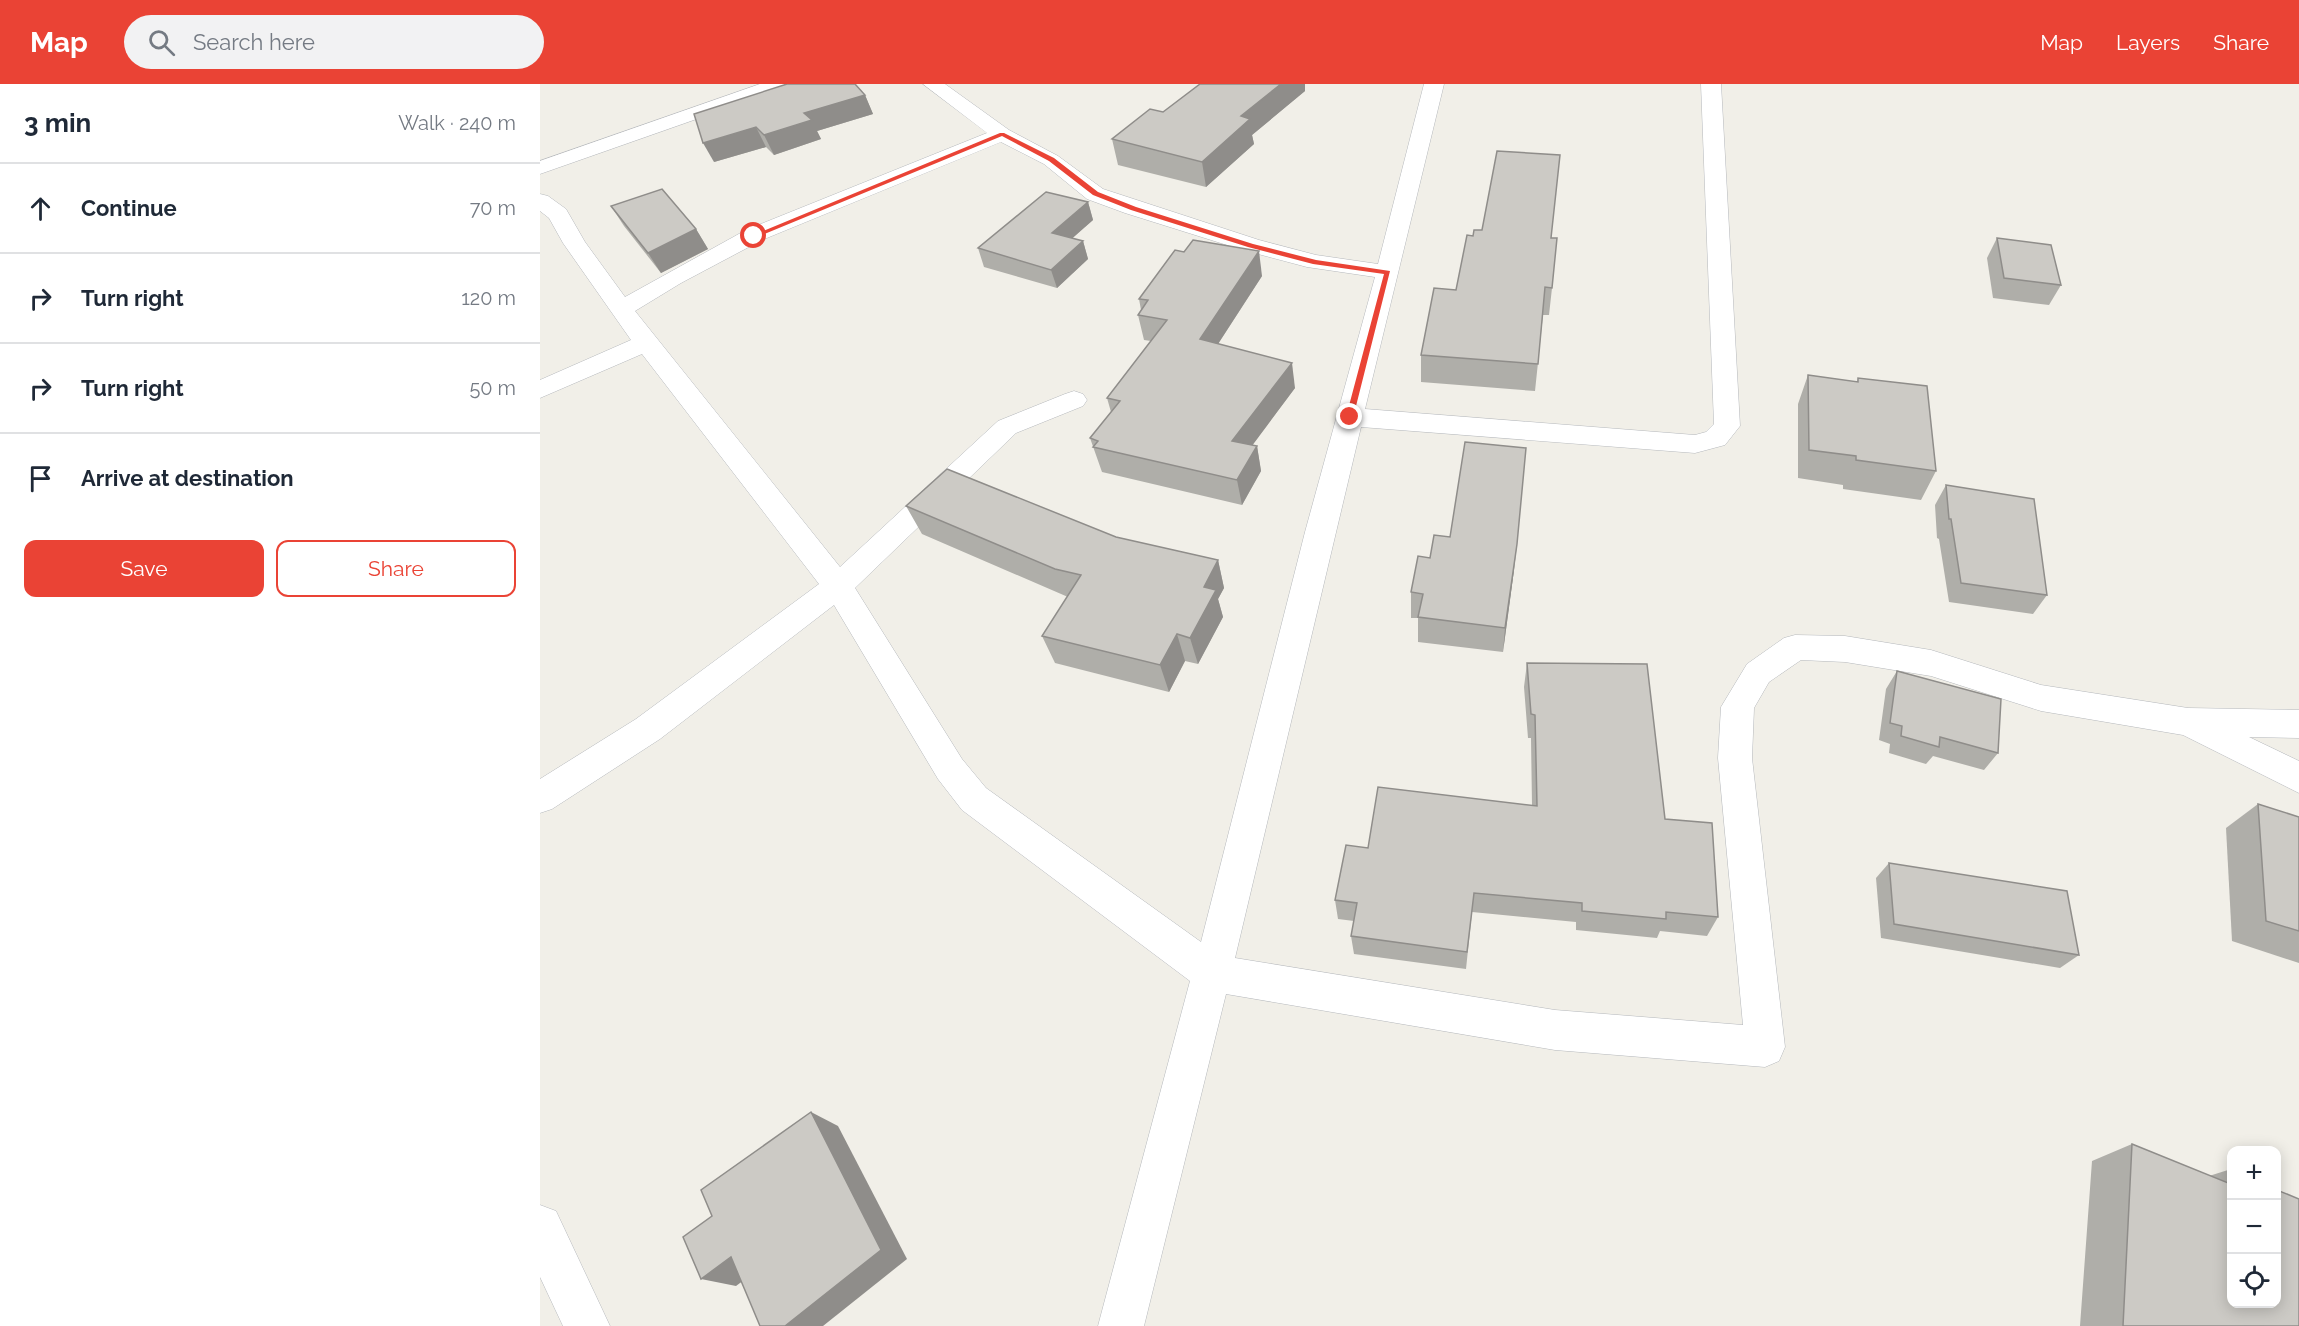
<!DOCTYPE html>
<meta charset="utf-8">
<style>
body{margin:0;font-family:Raleway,sans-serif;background:#f2f2f3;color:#1f2937}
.controls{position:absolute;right:18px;bottom:18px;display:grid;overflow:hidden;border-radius:12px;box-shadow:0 3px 15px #0003}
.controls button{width:54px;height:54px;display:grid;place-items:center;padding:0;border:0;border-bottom:2px solid #e0e1e3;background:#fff;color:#1f2937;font:30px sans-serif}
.stop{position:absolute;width:18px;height:18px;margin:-14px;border:4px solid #ea4335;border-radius:50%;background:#fff}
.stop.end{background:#ea4335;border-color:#fff;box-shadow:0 2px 6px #0008}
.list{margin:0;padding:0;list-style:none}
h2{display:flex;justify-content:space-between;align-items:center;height:78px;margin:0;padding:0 24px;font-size:26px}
h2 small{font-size:20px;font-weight:400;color:#747a83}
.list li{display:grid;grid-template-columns:39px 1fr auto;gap:18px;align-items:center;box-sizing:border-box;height:90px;padding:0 24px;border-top:2px solid #e0e1e3}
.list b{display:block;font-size:22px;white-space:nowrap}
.list em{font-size:20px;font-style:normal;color:#747a83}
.actions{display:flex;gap:12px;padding:18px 24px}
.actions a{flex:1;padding:14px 0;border:2px solid #ea4335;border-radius:12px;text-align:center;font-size:21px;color:#ea4335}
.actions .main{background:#ea4335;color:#fff}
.icon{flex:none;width:33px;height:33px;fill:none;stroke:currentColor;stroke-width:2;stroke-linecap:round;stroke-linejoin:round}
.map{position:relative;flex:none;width:1759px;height:1242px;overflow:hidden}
header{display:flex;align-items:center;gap:36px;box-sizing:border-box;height:84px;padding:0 30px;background:#ea4335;color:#fff}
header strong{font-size:28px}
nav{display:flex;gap:33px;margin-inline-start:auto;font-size:21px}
.search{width:420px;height:54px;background:#f2f2f3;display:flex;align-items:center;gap:15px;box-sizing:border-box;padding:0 21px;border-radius:33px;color:#747a83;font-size:22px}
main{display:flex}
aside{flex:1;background:#fff}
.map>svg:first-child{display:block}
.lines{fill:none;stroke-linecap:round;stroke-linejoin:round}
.minor-casing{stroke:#b5b8bc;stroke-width:1}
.minor{fill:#fff;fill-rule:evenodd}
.wall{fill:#afaea9}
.shaded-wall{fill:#8f8d8a}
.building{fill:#cccac5;stroke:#8f8d8a;stroke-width:1.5}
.route{fill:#ea4335}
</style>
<header>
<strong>Map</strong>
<div class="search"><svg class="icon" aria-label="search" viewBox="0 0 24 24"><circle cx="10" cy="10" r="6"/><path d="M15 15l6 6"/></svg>Search here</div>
<nav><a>Map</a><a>Layers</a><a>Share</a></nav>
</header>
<main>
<aside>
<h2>3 min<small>Walk · 240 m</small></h2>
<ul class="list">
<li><svg class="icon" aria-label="ahead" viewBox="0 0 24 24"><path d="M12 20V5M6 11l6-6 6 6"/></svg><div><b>Continue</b></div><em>70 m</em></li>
<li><svg class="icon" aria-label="right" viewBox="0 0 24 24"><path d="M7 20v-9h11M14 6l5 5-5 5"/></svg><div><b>Turn right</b></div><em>120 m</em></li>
<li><svg class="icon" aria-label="right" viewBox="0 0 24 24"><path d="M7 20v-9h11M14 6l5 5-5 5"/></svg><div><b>Turn right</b></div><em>50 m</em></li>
<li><svg class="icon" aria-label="arrive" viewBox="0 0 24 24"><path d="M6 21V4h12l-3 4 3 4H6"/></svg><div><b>Arrive at destination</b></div></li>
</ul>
<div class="actions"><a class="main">Save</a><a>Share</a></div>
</aside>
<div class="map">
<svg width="1759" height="1242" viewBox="0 0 1759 1242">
<rect width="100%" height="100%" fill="#f1efe8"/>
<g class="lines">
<defs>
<g id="minor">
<path d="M 220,0 L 248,0 L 245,4 L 0,90 L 0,77 Z"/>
<path d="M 383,0 L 405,0 L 469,46 L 518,72 L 563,105 L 719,156 L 776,171 L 838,180 L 884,0 L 904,0 L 825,325 L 1155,351 L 1166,348 L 1174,340 L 1161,0 L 1181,0 L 1200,342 L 1185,361 L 1155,369 L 821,343 L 695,874 L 1015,926 L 1203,941 L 1178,674 L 1181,623 L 1207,580 L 1244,554 L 1255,551 L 1305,552 L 1391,566 L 1501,601 L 1648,624 L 1759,626 L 1759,654 L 1709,653 L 1759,677 L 1759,709 L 1643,651 L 1501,627 L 1391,592 L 1305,578 L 1261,576 L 1229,598 L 1214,624 L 1212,674 L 1245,963 L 1239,977 L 1225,983 L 1015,966 L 686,910 L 604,1242 L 558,1242 L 650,897 L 422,726 L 398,695 L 294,521 L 120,655 L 12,725 L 0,729 L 0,695 L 96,635 L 279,500 L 102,270 L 0,314 L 0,296 L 91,256 L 23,159 L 9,134 L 0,127 L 0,110 L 8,112 L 26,125 L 45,158 L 85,213 L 206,146 L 447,49 ZM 461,58 L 504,80 L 547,115 L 585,129 L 703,166 L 767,183 L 835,193 L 765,448 L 661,858 L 446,704 L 422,675 L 315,504 L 476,349 L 543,322 L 547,316 L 543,310 L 534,307 L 525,310 L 458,337 L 300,483 L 95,227 L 141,199 L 222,156 Z"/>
<path d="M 0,1121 L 16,1127 L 70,1242 L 23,1242 L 0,1193 Z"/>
</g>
</defs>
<use href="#minor" class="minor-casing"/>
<use href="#minor" class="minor"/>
</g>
<g class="wall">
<path d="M 244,0 L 315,0 L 325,11 L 333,30 L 277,47 L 281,55 L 234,71 L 226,63 L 174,78 L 245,1 Z"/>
<path d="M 660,0 L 765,0 L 765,7 L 712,51 L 714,60 L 666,103 L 578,81 L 572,55 L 623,28 Z"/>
<path d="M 548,118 L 553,136 L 532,154 L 543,157 L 548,175 L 517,204 L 444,183 L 438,164 Z"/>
<path d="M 71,122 L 156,145 L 168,165 L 121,189 L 84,142 Z"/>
<path d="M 933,152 L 1011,154 L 1012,204 L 1009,231 L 1003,231 L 995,307 L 881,298 L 881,271 L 916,206 Z"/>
<path d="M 1457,154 L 1521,201 L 1509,221 L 1453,214 L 1447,174 Z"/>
<path d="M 722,192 L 678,260 L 755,304 L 712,361 L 717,362 L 721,387 L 702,421 L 562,388 L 550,354 L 571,328 L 567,314 L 611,257 L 604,256 L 598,231 L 601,226 L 599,215 Z"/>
<path d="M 1268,291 L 1317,298 L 1318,294 L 1396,387 L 1381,416 L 1303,405 L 1303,401 L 1258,394 L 1258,320 Z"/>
<path d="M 1406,401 L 1507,511 L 1493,530 L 1409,518 L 1399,455 L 1397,454 L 1395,421 Z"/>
<path d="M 366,422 L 576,453 L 678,476 L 684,504 L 678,515 L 683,533 L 658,580 L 645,577 L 629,608 L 515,579 L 502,552 L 528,513 L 382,450 Z"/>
<path d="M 974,486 L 963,568 L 878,558 L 878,534 L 871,534 L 871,508 Z"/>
<path d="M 987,579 L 1125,735 L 1178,833 L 1167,852 L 1120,847 L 1117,854 L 1036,846 L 1036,838 L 932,828 L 926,885 L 814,870 L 811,852 L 814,837 L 798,835 L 795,816 L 828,764 L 992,721 L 991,654 L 988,654 L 984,603 Z"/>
<path d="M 1357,587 L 1458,669 L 1444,686 L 1393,672 L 1386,680 L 1349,669 L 1350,660 L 1339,656 L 1346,605 Z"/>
<path d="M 1718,720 L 1759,733 L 1759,879 L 1692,857 L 1686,744 Z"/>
<path d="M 1349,779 L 1539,871 L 1520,884 L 1341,854 L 1336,794 Z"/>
<path d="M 1592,1060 L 1669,1092 L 1688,1086 L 1759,1242 L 1540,1242 L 1552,1077 Z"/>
</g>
<g class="shaded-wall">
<path d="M 741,0 L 765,0 L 765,7 L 712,51 L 714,60 L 666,103 L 662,78 L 701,32 Z"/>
<path d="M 325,11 L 333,30 L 277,47 L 281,55 L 234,71 L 224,51 L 264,29 Z"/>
<path d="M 216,43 L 226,63 L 174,78 L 163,59 Z"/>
<path d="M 548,118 L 553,136 L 518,167 L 512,149 Z"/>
<path d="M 156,145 L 168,165 L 121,189 L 108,169 Z"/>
<path d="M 543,157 L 548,175 L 517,204 L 511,186 Z"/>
<path d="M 719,167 L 722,192 L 665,280 L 660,255 Z"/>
<path d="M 752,279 L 755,304 L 697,382 L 692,357 Z"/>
<path d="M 717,362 L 721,387 L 702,421 L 697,396 Z"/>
<path d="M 977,460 L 974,486 L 963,568 L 965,544 Z"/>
<path d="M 678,476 L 684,504 L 678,515 L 683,533 L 658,580 L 650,554 L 664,503 Z"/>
<path d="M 637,550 L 645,577 L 629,608 L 620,581 Z"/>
<path d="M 271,1028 L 298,1042 L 367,1175 L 283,1242 L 245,1242 Z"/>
<path d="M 191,1173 L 224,1181 L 196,1202 L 161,1195 Z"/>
</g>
<g class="building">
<path d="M 247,0 L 315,0 L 325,11 L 264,29 L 272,36 L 224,51 L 216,43 L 163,59 L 154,30 Z"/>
<path d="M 660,0 L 741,0 L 701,32 L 710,35 L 662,78 L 572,55 L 610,25 L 623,28 Z"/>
<path d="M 957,67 L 1020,71 L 1011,154 L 1017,154 L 1012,204 L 1005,203 L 998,280 L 881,271 L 894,204 L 916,206 L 927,151 L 933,152 L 934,146 L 942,146 Z"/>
<path d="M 122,105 L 156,145 L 108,169 L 71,122 Z"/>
<path d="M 506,108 L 548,118 L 512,149 L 543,157 L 511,186 L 438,164 Z"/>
<path d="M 1457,154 L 1511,161 L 1521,201 L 1464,194 Z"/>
<path d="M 653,156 L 719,167 L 660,255 L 752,279 L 692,357 L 717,362 L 697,396 L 553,363 L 558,357 L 550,354 L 580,317 L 567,314 L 627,236 L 598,231 L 608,216 L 599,215 L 635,166 L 644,168 Z"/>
<path d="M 1268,291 L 1318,298 L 1318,294 L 1387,302 L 1396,387 L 1316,376 L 1316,372 L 1269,366 Z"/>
<path d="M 925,358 L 986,364 L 977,460 L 965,544 L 878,533 L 883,510 L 871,508 L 878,472 L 890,474 L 894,451 L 910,453 Z"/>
<path d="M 407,385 L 576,453 L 678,476 L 664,503 L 676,506 L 650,554 L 637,550 L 620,581 L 502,552 L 541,491 L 515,485 L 366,422 Z"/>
<path d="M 1406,401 L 1494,415 L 1507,511 L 1421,499 L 1411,435 L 1409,435 Z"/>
<path d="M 987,579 L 1107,580 L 1125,735 L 1172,739 L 1178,833 L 1126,828 L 1126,835 L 1042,827 L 1042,819 L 934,809 L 927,868 L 811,852 L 817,819 L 795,816 L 806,761 L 828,764 L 838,703 L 997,722 L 995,631 L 991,630 Z"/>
<path d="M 1357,587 L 1461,615 L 1458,669 L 1400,653 L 1399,663 L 1361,652 L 1362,642 L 1350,639 Z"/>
<path d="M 1718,720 L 1759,733 L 1759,847 L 1726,837 Z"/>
<path d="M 1349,779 L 1527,807 L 1539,871 L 1354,840 Z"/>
<path d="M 271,1028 L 341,1166 L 245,1242 L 220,1242 L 191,1173 L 161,1195 L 143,1153 L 172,1132 L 161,1106 Z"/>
<path d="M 1592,1060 L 1688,1099 L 1688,1086 L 1692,1087 L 1692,1220 L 1737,1220 L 1737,1106 L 1759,1115 L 1759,1242 L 1583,1242 Z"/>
</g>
<path class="route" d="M 460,49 L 464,49 L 514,74 L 558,108 L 596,123 L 713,160 L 776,176 L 850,187 L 813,334 L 806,333 L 844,190 L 773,180 L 708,163 L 591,126 L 553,111 L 509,77 L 462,52 L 217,153 L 211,152 Z"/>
</svg>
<div class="controls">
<button>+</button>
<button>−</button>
<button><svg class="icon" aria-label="locate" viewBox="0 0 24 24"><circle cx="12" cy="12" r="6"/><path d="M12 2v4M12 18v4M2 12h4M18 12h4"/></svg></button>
</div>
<div class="stop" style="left:214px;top:152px"></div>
<div class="stop end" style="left:810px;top:333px"></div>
</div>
</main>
